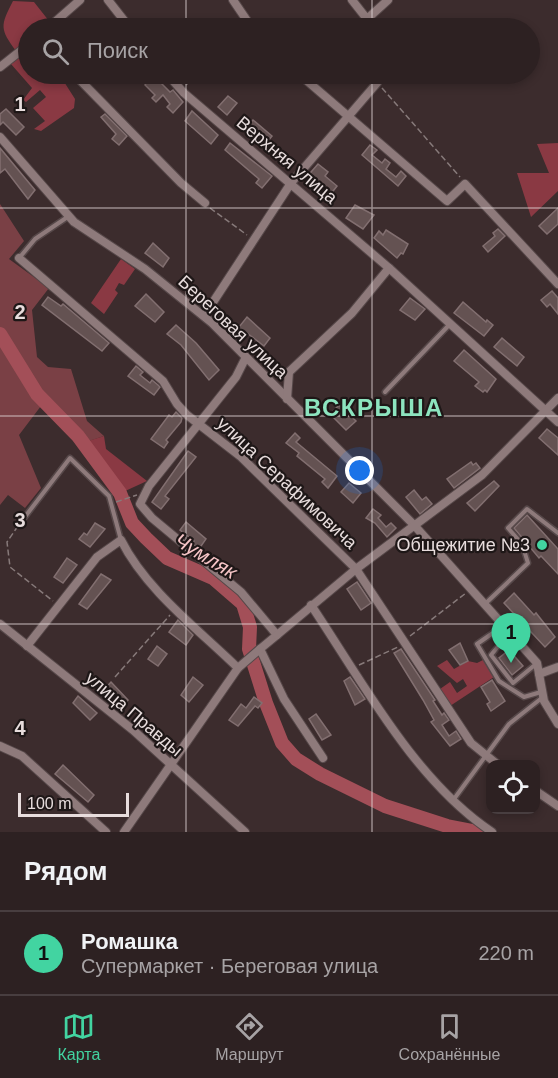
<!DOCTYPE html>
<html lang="ru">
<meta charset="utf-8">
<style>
body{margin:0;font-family:Helvetica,sans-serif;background:#392e2f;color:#f1f3f6}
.controls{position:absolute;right:18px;bottom:18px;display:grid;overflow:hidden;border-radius:12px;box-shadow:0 3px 9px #0003}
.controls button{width:54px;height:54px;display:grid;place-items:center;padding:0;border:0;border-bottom:2px solid #483e40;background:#2d2122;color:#f1f3f6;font:30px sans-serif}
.scale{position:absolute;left:18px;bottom:15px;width:111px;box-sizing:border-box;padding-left:6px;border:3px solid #e8dddd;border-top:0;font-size:16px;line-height:21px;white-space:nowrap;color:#e8dddd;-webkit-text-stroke:4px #1e1717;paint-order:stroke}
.you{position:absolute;left:360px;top:471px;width:21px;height:21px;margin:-15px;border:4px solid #fff;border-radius:50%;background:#1a73e8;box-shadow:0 0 0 9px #1a73e833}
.badge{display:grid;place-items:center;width:39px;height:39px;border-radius:50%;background:#42d4a1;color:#111;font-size:20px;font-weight:700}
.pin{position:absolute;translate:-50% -50px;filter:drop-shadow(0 2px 3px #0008)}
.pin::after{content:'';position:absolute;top:32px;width:21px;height:18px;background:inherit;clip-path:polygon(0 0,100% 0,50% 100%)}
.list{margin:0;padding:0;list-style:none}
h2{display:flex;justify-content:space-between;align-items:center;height:78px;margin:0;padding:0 24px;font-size:26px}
h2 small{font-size:20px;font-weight:400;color:#a7a3a5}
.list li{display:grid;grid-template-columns:39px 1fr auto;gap:18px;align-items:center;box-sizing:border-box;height:84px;padding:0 24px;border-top:2px solid #483e40}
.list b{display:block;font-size:22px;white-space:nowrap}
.list p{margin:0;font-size:20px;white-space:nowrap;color:#a7a3a5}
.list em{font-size:20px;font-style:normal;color:#a7a3a5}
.icon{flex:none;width:33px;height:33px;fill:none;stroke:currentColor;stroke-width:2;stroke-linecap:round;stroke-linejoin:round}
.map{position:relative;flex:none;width:558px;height:832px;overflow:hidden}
.search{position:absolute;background:#2d2122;box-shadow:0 3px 9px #0003;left:18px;right:18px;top:18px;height:66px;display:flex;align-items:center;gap:15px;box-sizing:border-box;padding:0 21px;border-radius:33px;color:#a7a3a5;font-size:22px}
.sheet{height:162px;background:#2d2122}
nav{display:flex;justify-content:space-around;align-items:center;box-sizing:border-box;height:84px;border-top:2px solid #483e40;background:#2d2122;font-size:16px;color:#a7a3a5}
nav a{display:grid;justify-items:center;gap:3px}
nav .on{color:#42d4a1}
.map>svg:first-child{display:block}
.green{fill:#7a4045}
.forest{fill:#8a3943}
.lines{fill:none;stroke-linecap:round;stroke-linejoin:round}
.river{stroke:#a34f58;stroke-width:14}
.building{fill:#645252;stroke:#826f70;stroke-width:1.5}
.lane-casing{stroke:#564849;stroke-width:7}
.street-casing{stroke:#564849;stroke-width:10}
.path{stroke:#877a7a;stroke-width:1.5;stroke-dasharray:6 3;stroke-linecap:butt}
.lane{stroke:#8e7a7b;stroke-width:4}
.street{stroke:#8e7a7b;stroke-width:8}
.grid{fill:none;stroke:#e8dddd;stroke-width:1.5;stroke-opacity:0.55}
.poi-dot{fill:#42d4a1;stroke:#1e1717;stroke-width:2}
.labels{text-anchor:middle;stroke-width:4.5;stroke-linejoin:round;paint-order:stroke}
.street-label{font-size:18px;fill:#e8dddd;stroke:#1e1717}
.poi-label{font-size:18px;fill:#e8dddd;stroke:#1e1717;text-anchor:end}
.water-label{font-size:20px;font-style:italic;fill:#f6c5c7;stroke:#1e1717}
.district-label{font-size:24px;font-weight:bold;letter-spacing:1.5px;fill:#8de4bf;stroke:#1e1717}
.grid-label{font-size:20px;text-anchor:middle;font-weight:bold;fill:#e8dddd;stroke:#1e1717;stroke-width:4.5;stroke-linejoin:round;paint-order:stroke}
</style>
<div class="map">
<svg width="558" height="832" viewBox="0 0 558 832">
<rect width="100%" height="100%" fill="#3c2c2d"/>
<path class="green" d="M 0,204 L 24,241 L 9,259 L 49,288 L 32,310 L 37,357 L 48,367 L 71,369 L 87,421 L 104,436 L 83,443 L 44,402 L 19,435 L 41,488 L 25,508 L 8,495 L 0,505 Z"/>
<g class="forest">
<path d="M 13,1 L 34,2 L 49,21 L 40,28 L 28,28 L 28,39 L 16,51 C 0,29 0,26 13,1 Z"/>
<path d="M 28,52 L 28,74 L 49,74 L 61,77 L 75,99 L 74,108 L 41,131 L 34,129 L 45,121 L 33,108 L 46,97 L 40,90 L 26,102 L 23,100 L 32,88 L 11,64 L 21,53 Z"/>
<path d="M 558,143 L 558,191 L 531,217 L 517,173 L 549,173 L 537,144 Z"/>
<path d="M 121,259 L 135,269 L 124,285 L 119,283 L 115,290 L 118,293 L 104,314 L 91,303 Z"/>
<path d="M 104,436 L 106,449 L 147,481 L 123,492 L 85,442 Z"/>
<path d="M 447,660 L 454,669 L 468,661 L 477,663 L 483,660 L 494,677 L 450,706 L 440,689 L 450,682 L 457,693 L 467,686 L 463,679 L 457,683 L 437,666 Z"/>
</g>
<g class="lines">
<path class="river" d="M 0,334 L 37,394 L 78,436 L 120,493 L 132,523 L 146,538 L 167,558 L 213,578 L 243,604 L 250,627 L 249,649 L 266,703 L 282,743 L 296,759 L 320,774 L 385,806 L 447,826 L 478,832"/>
</g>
<g class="building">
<path d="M 139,74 L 152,74 L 170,92 L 173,90 L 183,102 L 173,113 L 167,107 L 170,104 L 163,95 L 156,102 L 152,98 L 155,95 L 145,85 L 147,82 Z"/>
<path d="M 228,96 L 237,103 L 227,115 L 218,107 Z"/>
<path d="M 6,109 L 24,127 L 16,135 L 3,122 L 0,125 L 0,114 Z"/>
<path d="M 192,111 L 218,135 L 211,144 L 185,121 Z"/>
<path d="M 105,114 L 127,136 L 119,145 L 112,139 L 116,134 L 101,117 Z"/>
<path d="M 253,120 L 272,136 L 264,146 L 245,128 Z"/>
<path d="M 230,143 L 272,176 L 262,188 L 256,183 L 259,179 L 225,150 Z"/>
<path d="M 370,145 L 377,150 L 372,155 L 382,163 L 385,159 L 390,163 L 386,169 L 396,177 L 401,171 L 406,176 L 398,186 L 362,155 Z"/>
<path d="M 0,148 L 35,190 L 28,199 L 5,169 L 0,173 Z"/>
<path d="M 318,164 L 328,172 L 325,176 L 337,186 L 327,199 L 321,194 L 326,189 L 316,181 L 312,185 L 305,179 Z"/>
<path d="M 355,205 L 374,215 L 363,229 L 346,218 Z"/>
<path d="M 558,208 L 558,224 L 547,234 L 539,226 Z"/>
<path d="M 498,229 L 505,236 L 488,252 L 483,246 L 495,236 L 493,233 Z"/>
<path d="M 386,230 L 408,244 L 403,254 L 401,253 L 397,258 L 374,238 L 379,231 L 383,235 Z"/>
<path d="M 153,243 L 169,258 L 163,267 L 145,253 Z"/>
<path d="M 552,291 L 558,298 L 558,314 L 550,304 L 547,307 L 541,300 Z"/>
<path d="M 146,294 L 164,312 L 155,322 L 135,306 Z"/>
<path d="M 48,297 L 61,306 L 63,304 L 109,343 L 102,351 L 42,305 Z"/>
<path d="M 410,298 L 425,309 L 415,320 L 400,310 Z"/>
<path d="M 463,302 L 486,322 L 487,320 L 493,325 L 484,336 L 454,313 Z"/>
<path d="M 247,317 L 270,338 L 264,346 L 239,327 Z"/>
<path d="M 176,325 L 196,343 L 219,370 L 209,380 L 181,345 L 167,334 Z"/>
<path d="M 502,338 L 524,357 L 517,366 L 494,347 Z"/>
<path d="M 464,350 L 496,379 L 487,392 L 485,390 L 483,392 L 475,386 L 479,382 L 454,361 Z"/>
<path d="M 136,366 L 143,372 L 140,375 L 150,383 L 152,380 L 158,385 L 160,387 L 154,395 L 128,376 Z"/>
<path d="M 339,405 L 356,421 L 346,430 L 330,414 Z"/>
<path d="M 176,412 L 182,418 L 181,422 L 166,440 L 168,442 L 164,448 L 151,439 L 169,415 L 172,417 Z"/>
<path d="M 547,429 L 558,438 L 558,455 L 539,438 Z"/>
<path d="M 295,433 L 300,438 L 296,442 L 337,476 L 328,488 L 322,482 L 325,479 L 297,456 L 299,453 L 286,443 Z"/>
<path d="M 188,451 L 196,457 L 165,496 L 169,499 L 161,509 L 152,502 Z"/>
<path d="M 471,462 L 473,465 L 476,463 L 480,468 L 454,488 L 447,479 Z"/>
<path d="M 494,481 L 499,486 L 475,511 L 467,503 Z"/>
<path d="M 349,483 L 361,493 L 353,503 L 341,492 Z"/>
<path d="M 414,490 L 422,500 L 426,497 L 432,504 L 420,514 L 406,497 Z"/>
<path d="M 373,509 L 381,515 L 378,518 L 386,527 L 391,523 L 396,528 L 387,537 L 375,523 L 366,518 Z"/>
<path d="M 527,515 L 558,549 L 558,574 L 541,556 L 539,558 L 514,528 Z"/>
<path d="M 186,522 L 206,539 L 199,549 L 192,543 L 194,541 L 180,530 Z"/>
<path d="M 95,523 L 105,529 L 90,547 L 79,539 L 84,533 L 87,535 Z"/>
<path d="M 67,558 L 77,565 L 63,583 L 54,577 Z"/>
<path d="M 101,574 L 111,580 L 87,609 L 79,604 Z"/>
<path d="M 357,582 L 371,603 L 361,610 L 347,589 Z"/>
<path d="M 514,593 L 534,615 L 536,613 L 555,637 L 545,647 L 504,603 Z"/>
<path d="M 178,620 L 193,635 L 186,645 L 169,632 Z"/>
<path d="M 460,643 L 468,661 L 460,665 L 449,650 Z"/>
<path d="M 157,646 L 167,654 L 158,666 L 148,659 Z"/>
<path d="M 401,649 L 435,700 L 433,701 L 442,715 L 444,713 L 449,720 L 442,725 L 449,736 L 456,731 L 461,739 L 450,746 L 431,722 L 434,720 L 423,700 L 394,653 Z"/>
<path d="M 509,650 L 523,666 L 512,675 L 499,658 Z"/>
<path d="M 193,677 L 203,685 L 189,702 L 181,695 Z"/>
<path d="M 350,677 L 365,699 L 355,705 L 344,681 Z"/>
<path d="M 492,680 L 505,701 L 491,711 L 487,704 L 490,702 L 481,687 Z"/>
<path d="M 111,682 L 128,700 L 123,707 L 102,692 Z"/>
<path d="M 78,696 L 97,713 L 90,720 L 73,703 Z"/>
<path d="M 254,697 L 262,703 L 258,708 L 255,706 L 238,726 L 229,720 L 241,704 L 246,708 Z"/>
<path d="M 316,714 L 331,735 L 322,740 L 309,719 Z"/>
<path d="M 63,765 L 94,795 L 88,802 L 55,774 Z"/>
</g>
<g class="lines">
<defs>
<g id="lane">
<path d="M 20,257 L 35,239 L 69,216"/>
<path d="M 385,392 L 450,324"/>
<path d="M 21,522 L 70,458 L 109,496 L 121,540"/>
<path d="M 486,603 L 528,563 L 522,544 L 508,528 L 527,509 L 558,533"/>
<path d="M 503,626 L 477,644 L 499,681 L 524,697 L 541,692"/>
<path d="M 510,632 L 491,655 L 513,683 L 536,664"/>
<path d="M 454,799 L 509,724 L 543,697"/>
</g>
<g id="street">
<path d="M 108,0 L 130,28"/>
<path d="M 233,0 L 252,28"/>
<path d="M 352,0 L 367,19"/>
<path d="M 48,28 L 80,0"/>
<path d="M 357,28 L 388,0"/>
<path d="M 0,67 L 28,45"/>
<path d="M 74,74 L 181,183 L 205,203"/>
<path d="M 167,74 L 184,93 L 389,268 L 558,422"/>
<path d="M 299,74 L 447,201 L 465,184 L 558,284"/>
<path d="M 0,137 L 74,222 L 145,269 L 212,323 L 414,525 L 537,663 L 544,701 L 558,724"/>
<path d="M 19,258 L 163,381 L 177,404 L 187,415 L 240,456 L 356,569 L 471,743 L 497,764"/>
<path d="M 204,316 L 291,183 L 377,83 L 368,74"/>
<path d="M 246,357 L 236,377 L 149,486 L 140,504 L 152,518 L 241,592 L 277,635 L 260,649 L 284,699 L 323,758"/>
<path d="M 287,399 L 289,372 L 352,313 L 389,268"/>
<path d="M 311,605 C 362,681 415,781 492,832"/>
<path d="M 0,624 L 133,730 L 245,832"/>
<path d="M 277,635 L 356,569 L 482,475 L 558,398"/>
<path d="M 27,646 L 97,557 L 121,540 C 146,590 198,629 238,668"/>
<path d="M 539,674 L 558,667"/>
<path d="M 0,746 L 22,756 L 106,832"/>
<path d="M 536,791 L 558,806"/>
<path d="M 124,832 L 238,668 L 260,649"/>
</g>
</defs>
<use href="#lane" class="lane-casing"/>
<use href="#street" class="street-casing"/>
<g class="path">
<path d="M 186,85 L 197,74"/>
<path d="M 382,88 L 460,177"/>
<path d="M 210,208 L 247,235"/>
<path d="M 116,502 L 137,495"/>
<path d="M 18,526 L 7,542 L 10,567 L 53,601"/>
<path d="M 410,636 L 466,593"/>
<path d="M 359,665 L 398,647"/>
<path d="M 115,677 L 170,615"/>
</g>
<use href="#lane" class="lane"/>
<use href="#street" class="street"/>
</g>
<path class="grid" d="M 186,0 L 186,28M 372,0 L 372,28M 186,74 L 186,832M 372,74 L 372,832M 0,208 L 558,208M 0,416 L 558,416M 0,624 L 558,624"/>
<circle class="poi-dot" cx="542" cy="545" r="6"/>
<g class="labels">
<g class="street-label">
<text transform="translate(287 160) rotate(40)" y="6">Верхняя улица</text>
<text transform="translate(233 327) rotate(43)" y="6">Береговая улица</text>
<text transform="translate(287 483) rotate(43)" y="6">улица Серафимовича</text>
<text transform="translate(134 714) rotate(40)" y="6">улица Правды</text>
</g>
<g class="poi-label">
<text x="530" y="551">Общежитие №3</text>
</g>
<g class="water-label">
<text transform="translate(206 556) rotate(31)" y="7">Чумляк</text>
</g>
<g class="district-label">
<text x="374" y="416">ВСКРЫША</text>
</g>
</g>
<g class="grid-label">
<text x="20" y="111">1</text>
<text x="20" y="319">2</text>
<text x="20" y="527">3</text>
<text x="20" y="735">4</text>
</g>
</svg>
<div class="controls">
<button><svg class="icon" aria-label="locate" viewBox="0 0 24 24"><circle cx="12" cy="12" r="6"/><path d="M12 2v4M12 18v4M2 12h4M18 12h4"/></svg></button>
</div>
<div class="scale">100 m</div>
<div class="you"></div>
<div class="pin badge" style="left:511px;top:663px">1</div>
<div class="search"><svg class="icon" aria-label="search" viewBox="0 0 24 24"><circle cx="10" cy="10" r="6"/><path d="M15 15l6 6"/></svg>Поиск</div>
</div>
<section class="sheet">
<h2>Рядом<small></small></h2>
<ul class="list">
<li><span class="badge">1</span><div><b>Ромашка</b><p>Супермаркет · Береговая улица</p></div><em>220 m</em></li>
</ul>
</section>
<nav>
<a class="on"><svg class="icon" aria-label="map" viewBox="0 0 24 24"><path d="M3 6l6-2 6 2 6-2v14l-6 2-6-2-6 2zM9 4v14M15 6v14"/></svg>Карта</a>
<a><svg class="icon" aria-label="directions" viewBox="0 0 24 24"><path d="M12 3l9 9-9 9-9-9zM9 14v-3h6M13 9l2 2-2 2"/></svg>Маршрут</a>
<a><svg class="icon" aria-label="saved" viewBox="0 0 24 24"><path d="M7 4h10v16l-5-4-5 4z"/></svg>Сохранённые</a>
</nav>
